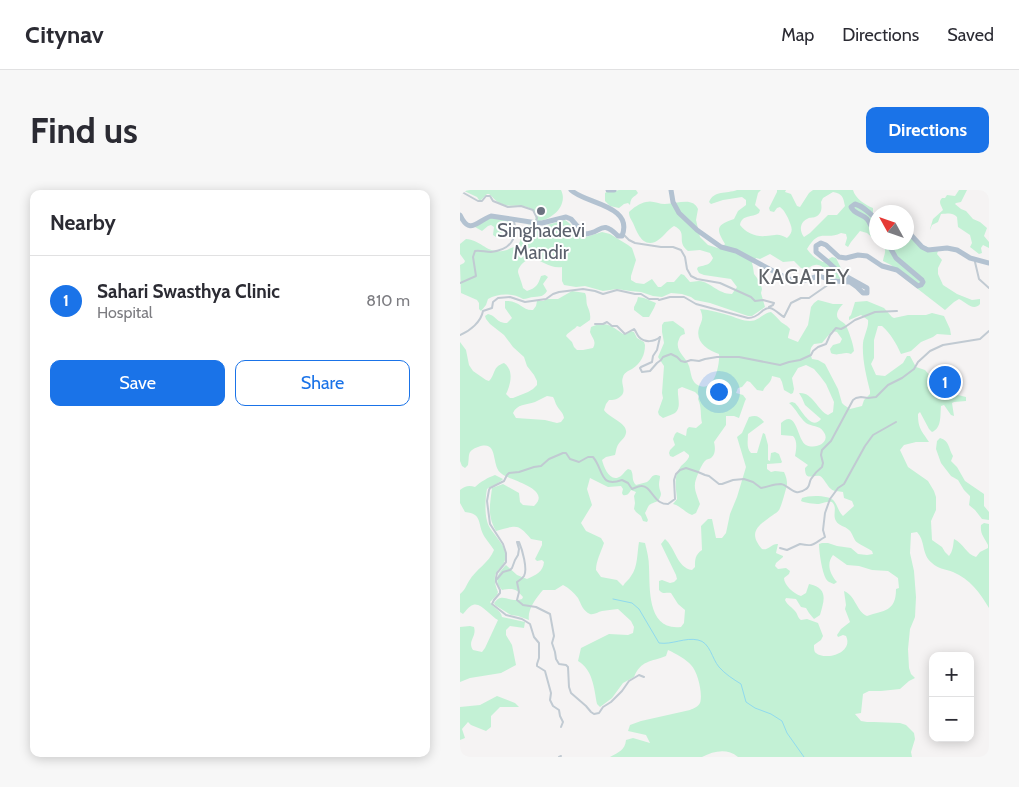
<!DOCTYPE html>
<meta charset="utf-8">
<style>
body{margin:0;font-family:Cabin,sans-serif;background:#f7f7f7;color:#2b2b33}
.controls{position:absolute;right:15px;bottom:15px;display:grid;overflow:hidden;border-radius:10px;box-shadow:0 2px 12px #0003}
.controls button{width:45px;height:45px;display:grid;place-items:center;padding:0;border:0;border-bottom:1px solid #e1e1e2;background:#fff;color:#2b2b33;font:25px sans-serif}
.compass{position:absolute;left:409px;top:15px;width:45px;height:45px;border-radius:50%;background:#fff;box-shadow:0 2px 12px #0003;rotate:310deg}
.you{position:absolute;left:258px;top:201px;width:18px;height:18px;margin:-12px;border:4px solid #fff;border-radius:50%;background:#1a73e8;box-shadow:0 0 0 8px #1a73e833}
.badge{display:grid;place-items:center;width:32px;height:32px;border-radius:50%;background:#1a73e8;color:#fff;font-size:16px;font-weight:700}
.pin{position:absolute;translate:-50% -50%;border:2px solid #fff;box-shadow:0 1px 5px #0006}
.list{margin:0;padding:0;list-style:none}
h2{display:flex;justify-content:space-between;align-items:center;height:65px;margin:0;padding:0 20px;font-size:21px}
h2 small{font-size:16px;font-weight:400;color:#7c7c81}
.list li{display:grid;grid-template-columns:32px 1fr auto;gap:15px;align-items:center;box-sizing:border-box;height:90px;padding:0 20px;border-top:1px solid #e1e1e2}
.list b{display:block;font-size:19px;white-space:nowrap}
.list p{margin:0;font-size:16px;white-space:nowrap;color:#7c7c81}
.list em{font-size:16px;font-style:normal;color:#7c7c81}
.actions{display:flex;gap:10px;padding:15px 20px}
.actions a{flex:1;padding:11px 0;border:1px solid #1a73e8;border-radius:10px;text-align:center;font-size:18px;color:#1a73e8}
.actions .main{background:#1a73e8;color:#fff}
.map{position:relative;flex:none;width:529px;height:567px;overflow:hidden;border-radius:10px}
header{display:flex;align-items:center;gap:30px;box-sizing:border-box;height:70px;padding:0 25px;background:#fff;border-bottom:1px solid #e1e1e2}
header strong{font-size:24px}
nav{display:flex;gap:28px;margin-inline-start:auto;font-size:18px}
.intro{display:flex;align-items:center;justify-content:space-between;box-sizing:border-box;height:120px;padding:0 30px}
h1{margin:0;font-size:35px}
.button{padding:12px 22px;border-radius:10px;background:#1a73e8;color:#fff;font-size:18px;font-weight:700}
main{display:flex;gap:30px;padding:0 30px}
aside{flex:1;background:#fff;border-radius:10px;box-shadow:0 2px 12px #0003}
.map>svg:first-child{display:block}
.green{fill:#c3f1d5;fill-rule:evenodd}
.lines{fill:none;stroke-linecap:round;stroke-linejoin:round}
.stream{stroke:#90daee;stroke-width:1}
.minor{stroke:#c1cad2;stroke-width:2}
.primary{stroke:#b3c2d1;stroke-width:5}
.worship-dot{fill:#6b7280;stroke:#fff;stroke-width:2}
.labels{text-anchor:middle;stroke-width:4;stroke-linejoin:round;paint-order:stroke}
.worship-label{font-size:19px;fill:#5b616d;stroke:#fff}
.quarter-label{font-size:21px;letter-spacing:1px;fill:#5f6368;stroke:#fff}
</style>
<header>
<strong>Citynav</strong>
<nav><a>Map</a><a>Directions</a><a>Saved</a></nav>
</header>
<div class="intro"><h1>Find us</h1><a class="button">Directions</a></div>
<main>
<aside>
<h2>Nearby<small></small></h2>
<ul class="list">
<li><span class="badge">1</span><div><b>Sahari Swasthya Clinic</b><p>Hospital</p></div><em>810 m</em></li>
</ul>
<div class="actions"><a class="main">Save</a><a>Share</a></div>
</aside>
<div class="map">
<svg width="529" height="567" viewBox="0 0 529 567">
<rect width="100%" height="100%" fill="#f5f3f3"/>
<g class="green">
<path d="M 2,0 L 101,0 C 109,16 90,32 75,31 L 76,25 C 67,10 55,19 42,14 C 36,12 34,8 29,4 L 27,4 L 21,10 L 19,10 L 17,7 Z"/>
<path d="M 159,0 L 176,0 L 178,3 C 174,8 171,6 170,15 L 168,13 L 164,14 L 159,18 L 150,16 L 145,11 L 145,3 C 149,0 154,2 159,0 Z"/>
<path d="M 277,0 L 301,0 L 298,3 L 295,15 L 300,20 L 299,23 C 292,28 282,24 280,35 C 286,43 296,47 306,46 C 309,46 312,45 315,45 C 319,44 323,46 327,48 C 335,41 331,36 328,28 C 325,23 325,21 320,17 L 317,18 L 314,22 L 310,21 L 309,18 L 317,2 L 317,0 L 326,0 L 325,2 L 331,4 L 337,16 L 340,17 L 349,3 L 353,0 L 393,0 C 395,8 405,15 413,18 L 413,24 L 416,27 L 416,51 L 407,43 L 400,41 L 391,52 L 388,57 L 385,55 L 387,48 L 386,44 L 381,43 C 365,51 360,37 347,59 C 351,65 356,69 363,72 L 372,67 L 376,68 L 384,84 L 384,87 L 381,89 L 373,88 C 368,84 363,73 355,75 C 352,75 349,78 346,79 L 341,78 L 334,71 L 323,72 L 310,64 L 300,69 L 296,68 L 292,73 L 293,77 L 294,84 L 300,92 L 302,99 L 301,103 L 305,117 L 292,126 L 288,126 L 250,113 L 235,110 L 231,107 L 222,104 L 211,103 L 202,107 L 193,106 L 181,102 L 170,101 L 157,99 L 143,101 L 125,96 L 116,97 L 104,95 L 102,91 L 102,77 C 85,80 75,59 61,75 C 59,78 58,79 58,82 C 59,86 62,93 63,98 L 67,101 C 76,98 78,95 81,86 L 85,85 L 88,87 L 83,94 L 87,101 C 83,107 81,106 74,107 C 70,107 67,109 63,109 C 53,103 38,103 28,109 L 26,115 L 21,121 L 19,119 L 19,113 L 17,110 L 1,103 L 0,75 L 4,73 L 5,71 L 0,64 L 0,54 L 6,49 C 22,50 28,66 47,60 C 50,58 55,57 58,55 C 62,50 62,42 65,36 C 71,33 74,36 80,40 L 83,36 L 105,30 C 113,35 117,43 126,47 L 142,42 L 150,44 L 168,55 L 172,58 L 176,70 L 171,86 L 171,90 L 176,93 L 184,94 L 192,89 L 198,97 L 201,97 L 207,92 L 214,92 L 221,84 L 224,85 L 230,92 C 233,92 236,91 239,91 C 251,92 258,104 272,104 L 277,97 L 271,89 L 244,85 L 239,83 L 237,79 L 238,77 C 246,75 250,75 253,68 L 250,63 L 240,60 L 228,61 C 215,51 229,43 214,36 C 207,40 202,49 195,52 C 182,57 177,42 173,33 C 171,29 169,27 169,22 C 173,18 180,13 186,12 C 193,10 198,14 205,14 C 213,14 222,11 229,12 C 234,13 236,15 238,19 L 236,30 L 240,47 L 248,55 L 261,59 L 265,54 C 255,38 257,35 274,29 L 278,21 L 286,15 L 286,10 L 282,7 L 263,10 L 251,14 L 249,12 C 254,0 266,4 277,0 ZM 373,2 C 383,4 383,7 385,16 L 377,25 L 368,25 L 350,43 L 344,47 C 339,41 340,32 347,29 C 349,27 353,28 355,27 C 362,24 362,18 361,12 L 363,8 Z"/>
<path d="M 499,0 L 507,0 L 501,12 L 496,13 L 495,14 L 501,19 L 506,21 L 513,29 L 520,32 L 527,38 L 524,46 L 529,52 L 529,58 L 523,55 L 521,58 L 522,63 L 519,64 L 510,57 L 512,53 L 510,45 L 498,37 L 497,27 C 492,22 488,24 481,24 L 478,32 L 472,35 L 470,40 L 470,39 L 473,29 L 483,20 C 481,15 478,12 482,8 L 485,8 L 487,5 L 495,6 Z"/>
<path d="M 32,27 L 52,31 C 51,35 43,43 40,47 L 36,47 L 33,45 L 34,37 L 31,35 L 28,36 L 22,41 L 15,37 Z"/>
<path d="M 447,41 L 462,55 L 478,61 L 477,64 L 482,70 L 478,78 L 478,84 L 483,95 L 497,104 L 512,110 L 520,109 L 520,114 C 513,122 506,112 499,109 L 494,112 L 485,120 L 445,89 L 431,75 L 423,71 C 424,63 429,59 419,53 L 447,52 Z"/>
<path d="M 112,101 L 125,103 C 127,107 126,110 127,115 C 129,120 131,124 130,130 L 120,137 L 117,136 C 114,140 108,142 106,146 L 112,152 L 114,157 L 117,160 L 123,160 L 133,158 C 137,151 132,148 130,142 L 131,137 C 145,130 152,136 163,144 L 171,141 L 174,142 L 177,148 L 184,152 L 185,155 C 185,165 181,173 172,179 C 168,181 164,183 163,187 C 160,194 167,200 161,206 C 157,210 153,210 149,210 L 146,214 L 144,220 C 149,228 168,233 166,243 C 165,249 159,251 157,257 C 156,259 156,262 155,265 L 146,267 L 142,270 C 144,278 151,295 162,285 C 164,283 165,281 168,279 L 171,280 C 174,285 171,290 176,295 C 179,294 184,293 187,292 C 193,288 191,283 200,286 C 200,289 199,291 199,294 C 199,303 204,302 198,311 C 187,316 191,312 185,323 L 188,330 L 187,332 L 183,331 L 181,326 L 176,322 L 174,319 L 175,313 L 174,306 L 176,302 L 171,300 C 169,303 168,306 163,305 L 162,303 L 163,299 L 161,296 L 148,297 L 130,288 L 127,299 L 132,315 L 121,333 L 126,341 L 141,348 L 144,353 C 141,362 136,371 136,380 L 141,387 L 157,390 L 163,396 C 165,392 169,390 171,386 C 178,377 177,363 179,352 L 185,353 C 187,361 189,369 189,377 C 190,399 187,441 221,437 L 224,433 L 225,420 L 218,414 L 211,403 C 206,402 203,405 199,400 L 199,391 L 202,390 L 210,393 L 214,392 L 217,389 L 216,385 L 201,354 L 205,349 C 215,357 217,378 232,380 L 235,377 C 235,369 235,365 242,360 L 241,336 L 248,329 L 252,329 L 256,348 L 262,348 L 266,343 L 270,324 L 277,307 L 286,277 L 277,247 L 282,243 L 289,227 C 296,225 299,226 304,232 L 288,244 C 288,250 286,258 291,263 L 297,263 L 303,243 L 305,244 L 308,255 L 308,270 L 310,271 L 311,263 L 315,262 L 319,264 L 322,272 L 321,273 L 307,274 L 307,279 L 311,282 L 315,281 L 324,282 C 326,286 327,290 327,294 C 327,296 321,318 319,320 C 318,322 314,324 313,325 C 299,335 287,342 302,359 C 308,361 312,353 318,354 L 316,363 L 323,366 L 323,367 L 316,373 L 315,376 L 318,379 L 326,378 L 330,381 L 329,384 L 324,388 C 324,395 334,404 341,406 L 346,403 L 349,394 C 369,398 364,411 360,425 L 354,429 L 349,423 L 346,418 L 341,417 L 336,409 L 326,408 L 325,410 C 328,416 332,417 335,421 C 338,424 337,427 341,430 L 347,429 L 358,433 L 363,446 L 361,450 L 354,455 C 354,458 354,462 356,463 C 365,471 394,463 386,446 L 383,445 L 378,447 L 377,445 L 381,439 L 390,432 L 385,419 L 386,415 L 384,401 C 396,406 396,421 407,426 C 424,420 436,422 436,399 L 439,398 L 438,388 L 428,381 L 412,380 L 399,376 L 387,375 L 373,365 C 366,374 370,384 377,392 L 374,394 C 370,392 369,393 366,389 C 362,382 359,362 359,354 L 362,353 L 368,353 L 377,356 L 391,358 L 398,364 L 407,365 L 413,364 L 412,361 C 408,358 402,356 398,353 C 393,350 393,343 389,340 C 385,336 379,336 376,331 C 372,324 378,318 372,312 C 367,311 364,313 359,314 C 354,314 345,313 341,311 L 342,308 C 349,305 370,305 374,311 C 378,316 378,321 383,326 L 394,316 L 392,311 L 384,308 L 383,302 C 379,301 374,302 371,299 C 367,296 364,288 360,286 C 353,284 345,292 345,278 L 348,275 L 335,266 C 336,260 338,251 333,246 L 321,245 L 321,233 C 337,218 337,250 346,255 C 356,260 372,252 363,241 C 359,235 352,237 346,233 C 339,227 337,220 329,213 L 332,212 L 335,213 C 342,220 351,241 361,229 L 345,215 L 342,208 L 339,203 C 353,202 357,220 368,225 L 373,222 L 374,212 L 366,194 L 360,186 L 354,179 L 346,175 L 338,178 L 332,188 L 334,199 L 333,203 L 331,204 L 324,200 L 322,192 L 320,188 L 312,186 C 311,194 305,195 303,201 L 297,200 L 290,192 L 287,191 L 282,197 L 278,198 L 276,203 L 283,205 L 286,209 L 285,211 L 279,228 L 274,226 L 266,226 L 266,235 L 254,252 C 255,256 256,263 252,267 C 249,270 248,268 245,271 C 242,273 235,290 235,294 C 234,300 238,308 240,314 L 236,323 L 232,325 C 224,322 221,316 213,314 L 217,309 C 216,297 213,287 221,276 C 224,273 227,271 229,267 L 229,265 L 224,261 L 213,267 L 210,266 L 209,263 L 210,260 L 215,255 L 213,249 L 215,244 L 217,242 L 226,246 L 227,239 L 229,237 L 236,238 L 242,233 C 240,224 242,218 238,209 L 239,206 L 235,202 L 222,197 L 218,199 C 217,206 222,218 215,223 C 212,225 207,226 203,228 L 199,225 L 198,222 L 203,208 L 202,203 L 204,176 L 198,167 L 204,153 L 203,147 L 202,142 L 202,135 L 204,132 L 213,131 L 224,139 L 225,144 C 220,145 220,147 218,152 C 216,162 226,167 229,176 C 231,182 231,190 236,194 C 254,206 260,175 259,164 C 247,160 235,152 239,138 C 242,130 244,128 240,119 C 250,120 261,123 271,126 C 277,128 283,131 290,131 C 299,131 303,123 311,122 C 315,125 318,129 321,132 C 325,135 327,135 330,139 L 328,147 L 328,148 L 338,152 L 348,135 L 351,117 L 354,113 L 358,110 L 362,111 L 373,114 L 383,114 C 380,117 377,121 377,125 C 377,130 382,131 385,134 C 388,138 394,156 394,161 L 391,164 C 384,161 378,167 371,163 L 370,159 L 373,155 L 380,153 L 382,149 L 377,142 L 372,141 L 362,153 L 354,154 C 349,159 350,163 352,169 L 358,170 L 365,174 L 378,199 L 382,213 L 384,215 L 390,219 L 402,216 L 404,210 L 410,204 L 410,201 C 406,185 402,169 403,153 C 404,145 409,137 408,130 L 401,125 L 389,130 L 389,127 L 391,125 L 395,112 L 407,111 L 424,118 L 432,127 L 434,128 L 448,125 L 466,125 L 472,123 L 484,126 L 490,139 L 491,145 L 477,144 L 473,147 L 461,152 L 451,161 L 441,164 C 436,153 431,144 422,136 L 418,136 L 414,150 L 414,168 L 411,174 L 416,185 L 425,186 L 443,173 L 447,166 L 450,166 L 456,177 L 465,180 L 481,198 L 485,198 L 498,205 L 506,207 L 506,211 L 494,212 L 492,213 L 494,226 L 491,225 L 484,215 L 481,216 C 480,225 482,238 472,242 L 469,239 L 460,222 L 458,224 C 458,239 462,241 469,252 L 456,252 L 444,255 L 440,260 L 448,277 L 468,291 L 474,301 L 476,307 L 476,320 L 471,331 L 472,350 L 482,357 L 485,362 L 489,366 C 493,361 493,356 494,349 C 504,354 506,364 516,367 L 520,362 L 528,358 L 528,355 C 524,347 520,344 521,335 L 524,333 L 529,334 L 529,418 C 520,403 510,389 493,382 C 486,379 478,379 472,373 C 461,364 466,352 457,342 L 451,343 L 450,363 L 454,381 L 456,407 L 455,427 L 450,439 L 448,459 L 449,478 L 451,484 L 455,488 L 449,491 L 440,499 L 421,501 L 409,501 L 403,504 L 401,523 L 395,524 L 401,531 L 407,532 L 414,532 L 440,533 L 446,535 L 454,543 L 455,549 L 451,562 L 452,567 L 278,567 C 267,558 254,561 242,567 L 150,567 C 159,562 165,560 166,550 L 173,548 L 190,553 L 186,545 L 168,541 L 170,535 L 181,531 L 230,520 C 234,518 238,517 240,513 C 243,504 238,482 231,475 C 227,470 215,463 208,460 L 206,466 C 191,472 181,470 174,487 L 163,493 L 152,508 L 140,517 L 137,514 C 134,498 133,480 118,471 L 121,458 L 149,444 L 168,445 L 173,443 L 174,437 L 171,431 L 158,419 C 152,420 147,420 142,421 C 138,422 134,425 130,424 C 123,421 121,414 118,408 C 114,403 109,398 103,395 L 95,400 L 83,400 C 76,408 67,420 69,430 L 58,426 L 51,425 L 35,415 L 34,413 C 41,404 45,409 54,410 C 56,410 60,410 62,409 L 63,407 C 56,399 54,398 42,400 C 33,390 38,383 46,375 L 57,385 L 67,389 C 76,385 83,382 84,372 L 82,370 L 77,371 L 75,369 L 82,355 L 82,351 L 71,349 C 57,332 56,336 36,341 C 27,325 30,315 32,298 L 43,294 L 59,303 L 60,312 L 63,315 L 74,316 C 93,299 49,290 42,284 C 30,277 40,249 18,257 C 6,261 10,266 8,275 L 5,278 L 2,276 L 0,271 L 0,152 L 6,160 L 9,175 L 13,181 L 26,190 L 29,191 C 36,184 32,177 44,173 C 54,180 51,194 46,204 L 50,208 L 53,208 L 68,202 L 73,199 L 77,195 L 77,191 L 74,185 L 67,176 L 64,167 L 53,157 L 44,145 L 30,134 L 26,129 L 25,126 L 28,124 C 37,126 36,133 47,133 L 52,128 L 45,118 L 45,111 C 60,110 62,121 73,120 L 76,116 L 77,111 L 83,111 L 87,109 L 98,109 ZM 87,206 L 93,207 C 95,210 95,213 97,216 C 100,221 103,222 104,228 L 101,232 L 97,233 L 85,230 L 56,228 L 53,223 C 57,214 66,215 75,212 C 79,210 83,208 87,206 Z"/>
<path d="M 178,107 L 184,108 L 196,113 L 194,118 L 189,127 L 183,127 L 174,120 L 174,117 L 177,111 Z"/>
<path d="M 480,248 C 490,251 488,258 493,266 L 491,271 L 497,277 L 505,291 L 524,304 L 524,316 L 529,322 L 529,330 L 522,329 L 515,320 L 509,315 L 510,308 L 510,306 L 504,300 L 498,290 L 491,286 L 481,273 L 476,259 L 477,251 Z"/>
<path d="M 35,285 L 43,289 C 39,294 32,295 27,299 C 25,310 24,329 30,338 C 35,346 43,353 45,362 C 49,381 27,376 38,402 L 37,405 L 30,412 C 33,418 41,420 42,427 L 65,432 L 64,438 L 50,436 L 46,440 L 46,445 L 52,455 L 56,475 L 41,483 L 10,488 L 0,492 L 0,437 L 10,436 L 14,437 C 17,447 7,451 13,460 L 22,462 L 25,458 L 38,430 C 31,427 21,412 13,415 C 9,416 6,421 3,424 L 0,422 L 0,404 C 5,400 6,396 9,391 C 16,379 29,373 34,360 C 31,355 27,351 24,346 C 17,333 23,324 5,322 L 0,313 L 0,300 C 5,296 9,295 15,297 C 20,292 29,287 35,285 Z"/>
<path d="M 37,506 L 55,513 L 59,517 L 40,517 L 31,526 L 31,537 L 26,541 L 11,535 L 8,532 L 2,539 L 5,548 L 0,550 L 0,517 L 20,515 Z"/>
</g>
<g class="lines">
<path class="stream" d="M 153,409 L 172,413 L 179,419 L 199,453 C 212,455 225,447 238,450 C 250,452 252,469 259,477 C 265,484 273,489 281,494 L 286,512 L 295,518 L 311,524 L 322,531 L 327,543 L 344,567"/>
<g class="minor">
<path d="M 1,0 L 2,2 L 18,11 L 22,11 L 26,6 L 30,6 L 33,11 L 48,17 L 61,16 L 73,20 L 77,28 L 76,31"/>
<path d="M 163,44 L 169,50 L 175,53 L 201,57 L 213,57 L 221,60 L 225,67 L 227,79 L 231,86 L 237,89 L 260,93 L 291,107 L 295,111 L 303,110 L 314,113 L 313,115 L 309,117"/>
<path d="M 515,72 L 519,89 L 529,98"/>
<path d="M 0,93 L 16,86 L 13,67 L 15,61 C 20,60 25,62 31,62 C 50,60 58,49 54,31"/>
<path d="M 135,134 L 143,134 L 147,132 L 152,136 L 157,136 L 165,144 L 174,139 C 176,141 177,145 179,147 C 185,153 194,152 200,147"/>
<path d="M 0,145 C 10,141 21,132 23,121 L 32,118 L 33,112 L 38,108 L 50,107 L 65,112 L 86,109 L 93,104 L 99,102 L 123,99 L 135,101 L 143,104 L 157,100 L 175,104 L 181,104 L 189,109 L 198,109 L 199,110 L 210,107 L 224,107 L 236,114 L 288,128 C 301,128 301,117 310,118 C 315,119 320,125 324,127 L 331,113 L 341,108 L 349,108 L 372,92"/>
<path d="M 200,147 L 197,160 L 193,166 L 192,172 L 181,177 L 180,178 L 182,182 L 190,181 L 197,173 L 201,170 L 203,167 L 211,164 L 217,167 L 221,171 L 225,172 L 231,170 L 239,171 L 245,169 L 257,167 L 279,167 L 320,175 L 329,172 L 340,170 L 351,165 L 353,161 L 358,157 L 366,154 L 370,145 L 376,138 L 381,139 L 385,137 L 395,130 L 415,122 L 437,121"/>
<path d="M 320,358 L 327,360 L 340,354 C 354,357 353,354 365,347 L 363,340 L 365,323 L 370,309 L 378,298 L 384,294 L 405,256 L 413,245 L 436,232"/>
<path d="M 37,389 L 43,382 L 50,380 L 52,378 L 55,370 L 58,365 L 59,359 L 57,352 L 59,352 C 62,359 68,379 64,386 C 62,389 60,390 57,392 L 59,402 L 57,410 L 63,415 L 76,417 L 90,424 L 94,446 L 92,453 L 95,462 L 96,469 L 99,474 L 106,475 L 108,477 L 109,497 L 111,503 L 126,516 L 131,522 L 134,524 L 139,523 L 143,517 L 151,512 L 162,501 L 169,491 L 179,485 L 184,487"/>
<path d="M 101,537 L 103,532 L 100,526 L 99,520 L 93,516 L 90,510 L 91,503 L 85,481 L 77,476 L 77,474 L 79,468 L 79,453 L 74,447 L 70,434 L 62,429 L 46,425 L 32,414 L 34,410 L 40,403 L 40,400 L 36,392 L 36,388 L 37,383 L 46,372 L 46,363 L 43,354 L 30,334 L 27,311 L 29,300 L 30,298 L 44,291 L 47,285 L 49,283 L 59,282 L 74,277 L 81,276 L 89,269 L 103,263 L 106,263 L 110,269 L 119,272 L 128,267 L 133,267 C 144,280 139,298 162,290 L 168,293 L 172,299 C 175,298 178,296 181,296 C 189,295 193,308 200,312 C 203,314 205,314 208,314 L 215,309 L 214,290 L 216,284 L 220,280 L 226,278 L 238,282 L 245,285 L 249,286 L 259,294 L 262,294 L 273,290 L 284,289 L 293,292 L 301,298 C 307,297 314,294 321,294 C 329,295 334,308 346,299 C 350,297 349,292 351,289 C 354,284 358,280 362,277 L 363,273 L 361,265 L 362,260 L 371,251 L 393,210 L 396,208 L 401,207 L 408,208 L 416,207 L 428,195 L 442,188 L 454,179 L 458,172 L 470,161 L 483,155 L 520,149 L 529,141"/>
<path d="M 99,567 L 101,566 L 100,567"/>
</g>
<g class="primary">
<path d="M 148,0 L 154,0"/>
<path d="M 211,0 L 213,12 L 219,23 L 237,40 L 261,57 L 276,61 L 328,89 L 345,90 L 359,86 L 374,91 L 390,92 L 397,97 L 403,103 L 407,103 L 407,98 L 380,83 L 368,72 L 356,62 L 356,56 L 361,53 L 366,55 L 379,67 L 386,68 L 398,65 L 407,66 L 422,76 L 437,80 L 458,96 L 461,95 L 463,92 L 462,90 L 436,68 L 427,52"/>
<path d="M 0,25 C 10,46 17,31 31,26 L 77,33 L 82,33 L 106,27 L 111,29 L 124,44 C 142,44 140,28 158,46 L 162,46 C 174,15 125,14 111,0"/>
<path d="M 417,30 C 409,23 405,17 395,14 L 391,17 C 394,24 402,24 407,29 C 411,34 411,39 417,43"/>
<path d="M 447,43 L 451,45 L 462,57 L 468,60 L 487,58 L 497,60 L 510,68 L 529,73"/>
</g>
</g>
<circle class="worship-dot" cx="81" cy="21" r="5"/>
<g class="labels">
<g class="worship-label">
<text x="81" y="47">Singhadevi<tspan x="81" dy="22">Mandir</tspan></text>
</g>
<g class="quarter-label">
<text x="344" y="94">KAGATEY</text>
</g>
</g>
</svg>
<div class="controls">
<button>+</button>
<button>−</button>
</div>
<svg class="compass" viewBox="-18 -18 36 36"><path d="M0-13l5 13h-10z" fill="#e53935"/><path d="M0 13l5-13h-10z" fill="#7c7c81"/></svg>
<div class="you"></div>
<div class="pin badge" style="left:485px;top:192px">1</div>
</div>
</main>
